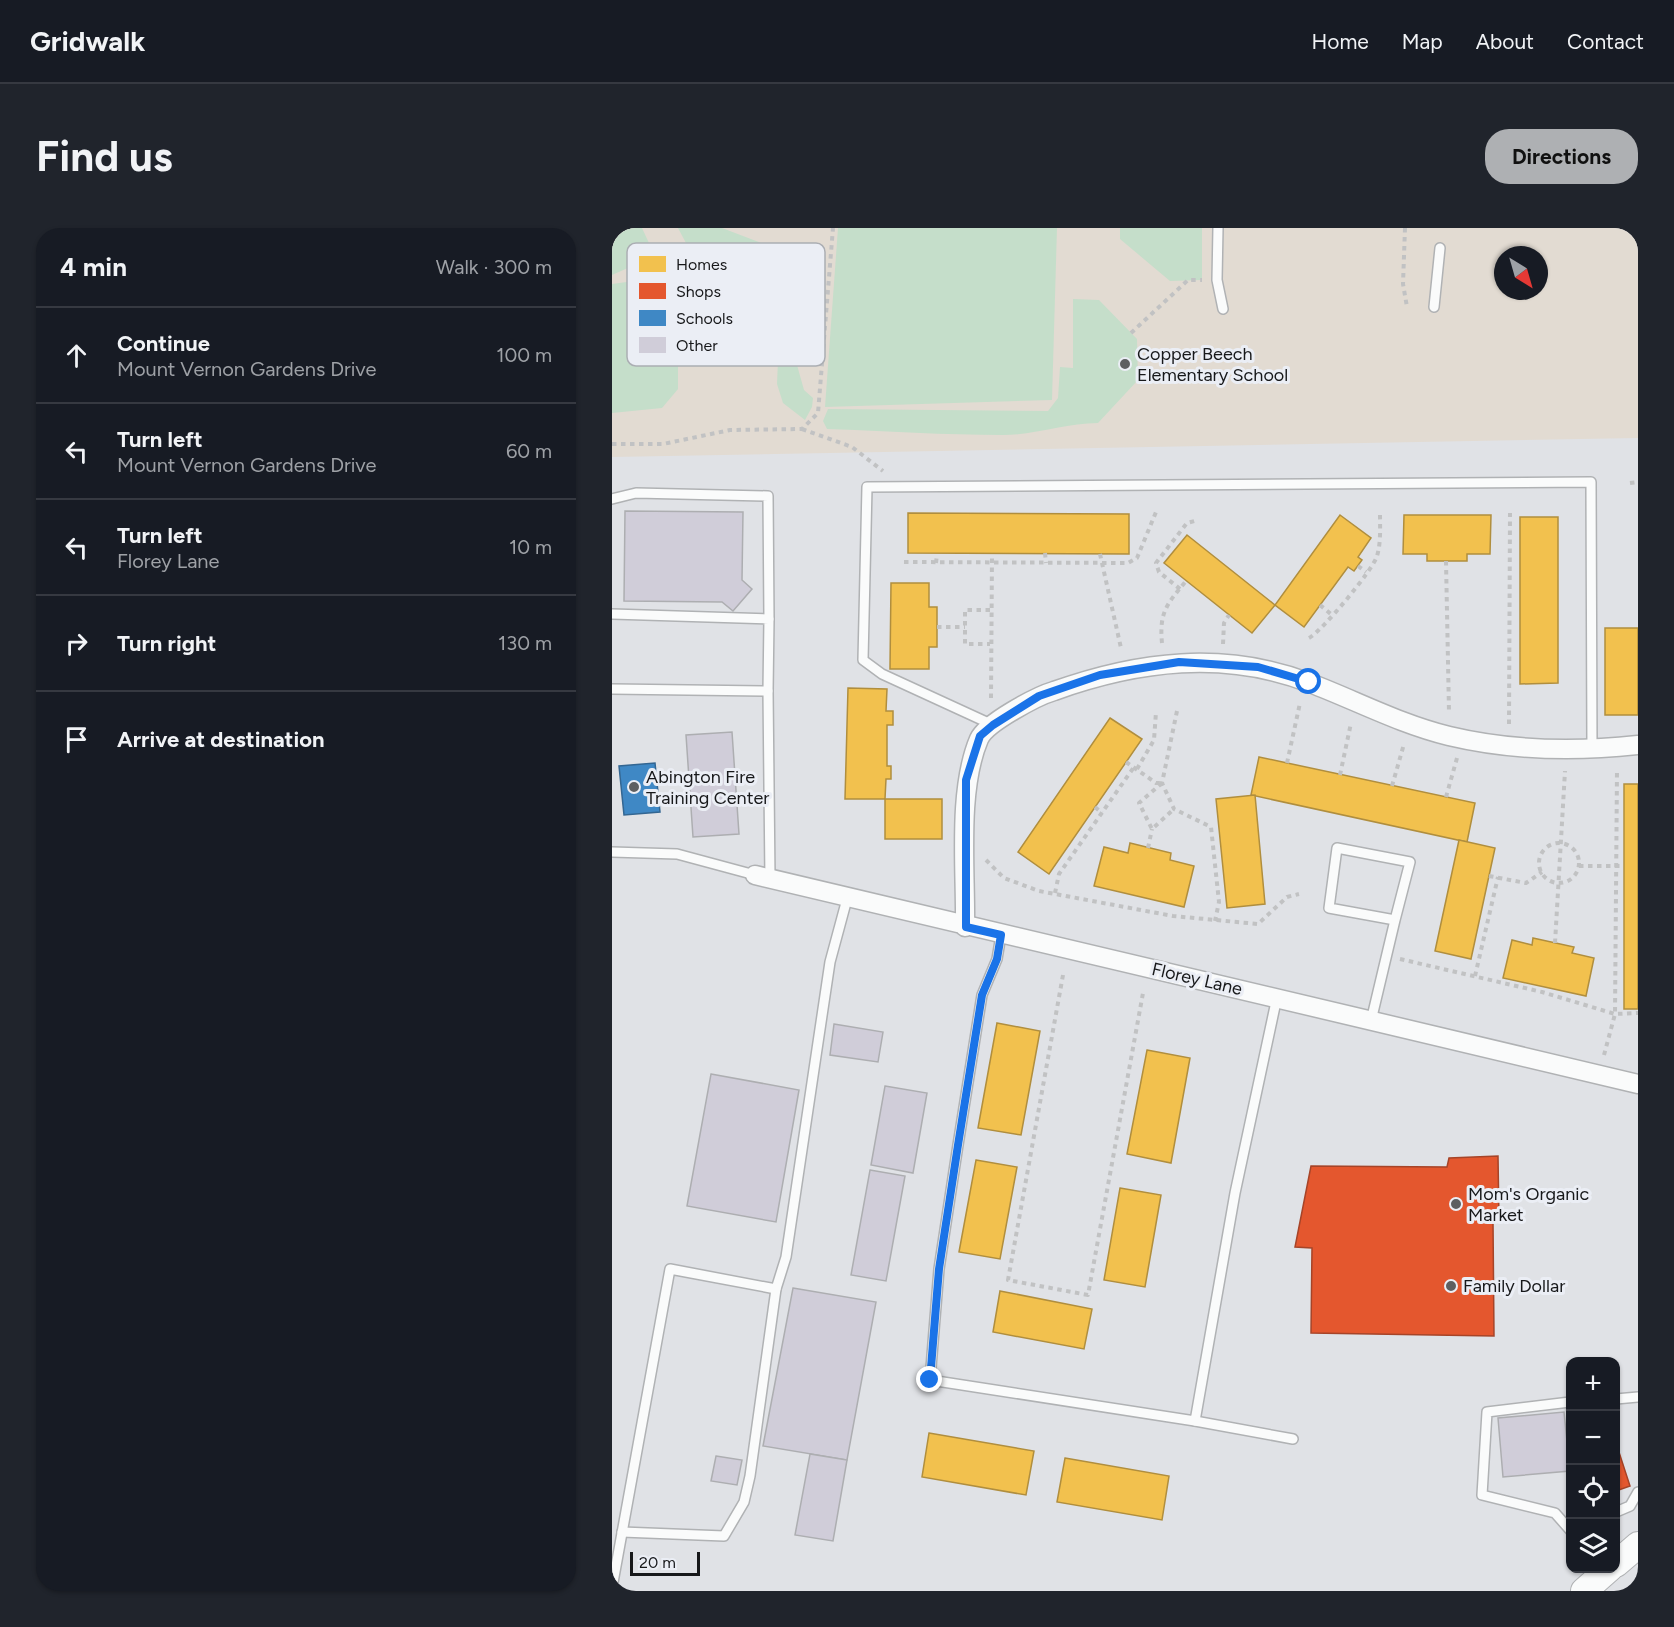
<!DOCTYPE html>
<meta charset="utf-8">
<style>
body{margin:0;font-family:Figtree,sans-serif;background:#20242c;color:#f1f3f6}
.controls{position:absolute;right:18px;bottom:18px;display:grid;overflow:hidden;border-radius:12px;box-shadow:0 2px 4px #0004}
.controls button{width:54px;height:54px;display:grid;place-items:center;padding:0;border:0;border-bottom:2px solid #363941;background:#171b24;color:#f1f3f6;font:30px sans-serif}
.compass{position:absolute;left:882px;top:18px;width:54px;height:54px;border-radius:50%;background:#171b24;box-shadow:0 2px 4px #0004;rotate:143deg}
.scale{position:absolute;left:18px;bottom:15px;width:70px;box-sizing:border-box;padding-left:6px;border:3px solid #17181a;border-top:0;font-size:16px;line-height:21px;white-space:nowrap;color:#17181a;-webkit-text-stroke:4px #ebeef5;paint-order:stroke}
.stop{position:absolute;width:18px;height:18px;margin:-14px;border:4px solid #1a73e8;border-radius:50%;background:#fff}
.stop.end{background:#1a73e8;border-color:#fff;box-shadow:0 2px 6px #0008}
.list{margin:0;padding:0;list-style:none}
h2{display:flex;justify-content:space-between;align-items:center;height:78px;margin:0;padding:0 24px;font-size:26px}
h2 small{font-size:20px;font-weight:400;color:#9ea1a6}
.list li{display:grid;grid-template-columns:39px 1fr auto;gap:18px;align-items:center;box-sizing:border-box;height:96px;padding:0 24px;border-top:2px solid #363941}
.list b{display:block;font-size:22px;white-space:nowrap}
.list p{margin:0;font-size:20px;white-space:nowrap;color:#9ea1a6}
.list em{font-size:20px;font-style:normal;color:#9ea1a6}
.icon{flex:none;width:33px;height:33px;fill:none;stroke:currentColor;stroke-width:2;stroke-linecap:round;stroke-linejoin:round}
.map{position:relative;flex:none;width:1026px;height:1363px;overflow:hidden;border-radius:24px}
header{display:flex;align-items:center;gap:36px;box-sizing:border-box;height:84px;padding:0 30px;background:#171b24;border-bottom:2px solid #363941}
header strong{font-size:28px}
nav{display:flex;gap:33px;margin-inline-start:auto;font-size:21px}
.intro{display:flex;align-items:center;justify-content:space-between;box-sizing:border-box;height:144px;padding:0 36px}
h1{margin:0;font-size:42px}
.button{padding:15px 27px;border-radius:24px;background:#aeb0b3;color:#111;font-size:21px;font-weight:700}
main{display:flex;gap:36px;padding:0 36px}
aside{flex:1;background:#171b24;border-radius:24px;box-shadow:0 2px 4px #0004}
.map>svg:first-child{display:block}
.education{fill:#e2dbd2;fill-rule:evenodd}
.green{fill:#c5deca}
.homes{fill:#f2c14e;stroke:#b08e3e;stroke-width:1.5}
.shops{fill:#e4572e;stroke:#a64428;stroke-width:1.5}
.schools{fill:#3f88c5;stroke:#336692;stroke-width:1.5}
.building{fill:#d0cdd9;stroke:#adaeb1;stroke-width:1.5}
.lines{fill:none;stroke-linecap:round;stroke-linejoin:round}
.lane-casing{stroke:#b0b2b4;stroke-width:12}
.street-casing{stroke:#b0b2b4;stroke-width:21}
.secondary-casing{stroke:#b0b2b4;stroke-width:28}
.path{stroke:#c1c2c3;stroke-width:4;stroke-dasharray:4.5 4.5;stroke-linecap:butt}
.lane{stroke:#fafbfb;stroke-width:9}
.street{stroke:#fafbfb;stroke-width:18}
.secondary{stroke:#fafbfb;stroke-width:26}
.route{stroke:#1a73e8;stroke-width:8}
.poi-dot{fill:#5d5f61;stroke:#ebeef5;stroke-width:2}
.labels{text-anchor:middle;stroke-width:6;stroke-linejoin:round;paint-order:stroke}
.poi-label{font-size:18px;fill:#17181a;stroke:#ebeef5;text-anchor:start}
.street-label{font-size:18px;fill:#17181a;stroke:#ebeef5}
.key{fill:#ebeef5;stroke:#abaeb3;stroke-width:1.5}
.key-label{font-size:16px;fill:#17181a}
</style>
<header>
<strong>Gridwalk</strong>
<nav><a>Home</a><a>Map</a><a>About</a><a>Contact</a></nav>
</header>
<div class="intro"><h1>Find us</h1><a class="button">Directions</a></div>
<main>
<aside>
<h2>4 min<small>Walk · 300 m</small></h2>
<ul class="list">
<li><svg class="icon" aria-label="ahead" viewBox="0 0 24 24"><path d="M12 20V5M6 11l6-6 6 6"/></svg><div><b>Continue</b><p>Mount Vernon Gardens Drive</p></div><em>100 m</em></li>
<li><svg class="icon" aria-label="left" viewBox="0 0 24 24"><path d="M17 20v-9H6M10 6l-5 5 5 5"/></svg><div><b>Turn left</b><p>Mount Vernon Gardens Drive</p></div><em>60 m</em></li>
<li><svg class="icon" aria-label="left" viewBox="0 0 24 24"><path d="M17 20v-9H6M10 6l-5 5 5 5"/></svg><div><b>Turn left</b><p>Florey Lane</p></div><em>10 m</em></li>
<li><svg class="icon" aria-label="right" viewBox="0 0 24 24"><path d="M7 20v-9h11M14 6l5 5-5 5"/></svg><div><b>Turn right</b></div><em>130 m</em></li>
<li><svg class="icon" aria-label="arrive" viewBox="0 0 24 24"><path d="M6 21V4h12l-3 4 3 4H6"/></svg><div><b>Arrive at destination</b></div></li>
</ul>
</aside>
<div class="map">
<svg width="1026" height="1363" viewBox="0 0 1026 1363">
<rect width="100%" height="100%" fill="#e0e2e6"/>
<path class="education" d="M 0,0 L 1026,0 L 1026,210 L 0,229 ZM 891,27 L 927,27 L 927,63 L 891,63 Z"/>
<g class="green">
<path d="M 0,0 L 30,0 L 43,28 L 0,47 Z"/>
<path d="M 66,0 L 110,0 L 181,27 L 195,53 L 185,137 L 192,162 L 201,170 L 200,179 L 193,192 L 171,175 L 165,156 L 166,132 L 159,112 L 117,98 L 102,77 L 91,47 Z"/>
<path d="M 226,0 L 445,0 L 440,172 L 213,179 Z"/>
<path d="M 508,0 L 590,0 L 590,52 L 558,53 L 508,11 Z"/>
<path d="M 66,47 L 66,161 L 50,180 L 0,185 L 0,56 Z"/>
<path d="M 461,71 L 487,72 L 525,111 L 526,152 L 486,195 C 454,195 424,207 391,207 C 332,207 274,203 215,201 L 211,193 L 216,181 L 436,183 L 446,170 L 448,139 L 461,140 Z"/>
</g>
<g class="homes">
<path d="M 296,285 L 517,286 L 517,326 L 296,325 Z"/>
<path d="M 728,287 L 759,310 L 746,329 L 750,332 L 742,343 L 736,339 L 692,399 L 663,377 Z"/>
<path d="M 792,287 L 879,287 L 878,326 L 855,326 L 855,333 L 815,333 L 815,326 L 791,326 Z"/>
<path d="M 908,289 L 946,289 L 946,455 L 908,456 Z"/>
<path d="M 575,307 L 663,377 L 640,405 L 552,335 Z"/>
<path d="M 279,355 L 317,355 L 317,379 L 325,379 L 325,419 L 317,419 L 317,441 L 278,441 Z"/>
<rect x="993" y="400" width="33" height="87"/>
<path d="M 236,460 L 275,461 L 274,483 L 281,483 L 281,497 L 275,497 L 275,538 L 279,538 L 279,551 L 274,551 L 273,571 L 233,571 Z"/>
<path d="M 498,490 L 530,511 L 437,646 L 406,624 Z"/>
<path d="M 647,529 L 863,575 L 855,614 L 639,567 Z"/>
<rect x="1012" y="556" width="14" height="225"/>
<path d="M 643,567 L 653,676 L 615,680 L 604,571 Z"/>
<rect x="273" y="571" width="57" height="40"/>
<path d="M 847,612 L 883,620 L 859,731 L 823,723 Z"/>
<path d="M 518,615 L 559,625 L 558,632 L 582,638 L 572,679 L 482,658 L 492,619 L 516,625 Z"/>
<path d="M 921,710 L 962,719 L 960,725 L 982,730 L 974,768 L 891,750 L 900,712 L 920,717 Z"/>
<path d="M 385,795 L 428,803 L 409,907 L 366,900 Z"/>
<path d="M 535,822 L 578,830 L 559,935 L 515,926 Z"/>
<path d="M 364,932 L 405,939 L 388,1031 L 347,1024 Z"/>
<path d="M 508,960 L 549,967 L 533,1059 L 492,1052 Z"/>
<path d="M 388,1063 L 480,1081 L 472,1121 L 381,1104 Z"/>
<path d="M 317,1205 L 422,1223 L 414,1267 L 310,1249 Z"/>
<path d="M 453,1230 L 557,1248 L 550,1292 L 445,1274 Z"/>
</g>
<g class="shops">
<path d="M 886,928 L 887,993 L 881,994 L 882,1108 L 699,1105 L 700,1020 L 683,1019 L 699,938 L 835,939 L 837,930 Z"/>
<path d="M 1004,1215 L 1018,1258 L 1004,1263 Z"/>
</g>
<path class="schools" d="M 43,535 L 48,584 L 12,587 L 7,538 Z"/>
<g class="building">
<path d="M 13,283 L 131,284 L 130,352 L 140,361 L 121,383 L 110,374 L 12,373 Z"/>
<path d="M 120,504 L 127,606 L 81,609 L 74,507 Z"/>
<path d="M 222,796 L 271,804 L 266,834 L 218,827 Z"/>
<path d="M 99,846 L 187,862 L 164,994 L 75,978 Z"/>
<path d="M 273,858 L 315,865 L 301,945 L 259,937 Z"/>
<path d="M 258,942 L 293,948 L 274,1053 L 239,1047 Z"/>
<path d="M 181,1060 L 264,1074 L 235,1232 L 151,1218 Z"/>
<path d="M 952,1184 L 958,1243 L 891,1249 L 886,1190 Z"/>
<path d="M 198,1226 L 235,1232 L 221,1313 L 183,1307 Z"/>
<path d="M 104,1228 L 130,1232 L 125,1257 L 99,1253 Z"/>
</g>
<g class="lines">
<defs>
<g id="lane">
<path d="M 606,0 L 605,52 L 611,81"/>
<path d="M 822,79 L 828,20"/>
<path d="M 0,271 L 24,265 L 156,268 L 157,391"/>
<path d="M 0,386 L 157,391 L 156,463"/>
<path d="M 0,461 L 156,463 L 158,651"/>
<path d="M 381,497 L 270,446 L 251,432 L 255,259 L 979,254 L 980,522"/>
<path d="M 0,624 L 65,626 L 143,647"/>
<path d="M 389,707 L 385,731 L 370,767 L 346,917 L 327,1041 L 318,1152 L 583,1193 L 623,965 L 665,769"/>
<path d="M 759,793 L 783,692 L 717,680 L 725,620 L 798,634 L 783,692"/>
<path d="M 1004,1171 L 1026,1169"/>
<path d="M 583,1193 L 681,1211"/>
<path d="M 1004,1284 L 1018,1278 L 1026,1264"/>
<path d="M 958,1302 L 943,1285 L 870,1267 L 875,1184 L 958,1174"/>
<path d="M 10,1304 L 112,1308 L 132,1274 L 138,1248 L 164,1061 L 174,1029 L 218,734 L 235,671"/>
<path d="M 0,1360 L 58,1041 L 164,1061"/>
</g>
<g id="street">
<path d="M 143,647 C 437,719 732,785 1026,856"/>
<path d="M 353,699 C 354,642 345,563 367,511 C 374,495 425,468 442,463 C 526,433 612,422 698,455 C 745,473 788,496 837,508 C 900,523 962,524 1026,517"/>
</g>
<g id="secondary">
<path d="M 1004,1336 L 1026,1317"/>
<path d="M 972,1363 L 998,1340"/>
</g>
</defs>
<use href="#lane" class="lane-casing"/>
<use href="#street" class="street-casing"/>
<use href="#secondary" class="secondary-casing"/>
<g class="path">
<path d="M 793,0 L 791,56 L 795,79"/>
<path d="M 519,105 L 576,52 L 590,52"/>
<path d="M 190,201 L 240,219 L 271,243"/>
<path d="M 0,216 L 51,216 L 118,202 L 190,201 L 206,185 L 221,0"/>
<path d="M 1018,255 L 1026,254"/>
<path d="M 433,325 L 434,335"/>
<path d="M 488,326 L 509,420"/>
<path d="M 834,333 L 837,484"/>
<path d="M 292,334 L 516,335 L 525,330 L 544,284"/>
<path d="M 324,335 L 325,326"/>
<path d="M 746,338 L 754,344"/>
<path d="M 568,361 L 547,344 L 544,335 L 575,295 L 586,292"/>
<path d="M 708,377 L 720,387"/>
<path d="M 378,382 L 353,382 L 353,416 L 378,416"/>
<path d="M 325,399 L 353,399"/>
<path d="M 697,410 C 710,403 761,342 765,328 C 769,315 768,300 768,286"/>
<path d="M 550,415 C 547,384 555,376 574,353"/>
<path d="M 611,416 L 612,395 L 617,387"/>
<path d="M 379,470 L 380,326"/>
<path d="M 565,483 L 550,555 L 562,581 L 599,599 L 607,674 L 603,693"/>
<path d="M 897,496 L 898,285"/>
<path d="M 514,534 L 544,555 L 549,555"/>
<path d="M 675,535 L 688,475"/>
<path d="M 525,541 L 542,512 L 544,484"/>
<path d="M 728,547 L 739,495"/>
<path d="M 550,555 L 527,575 L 540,601 L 562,581"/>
<path d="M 780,558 L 792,516"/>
<path d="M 834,569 L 845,530"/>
<path d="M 483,579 L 490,585"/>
<circle cx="947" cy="635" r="20"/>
<path d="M 536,620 L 540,601"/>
<path d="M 374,632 L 392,650 L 427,663 L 561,688 L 646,696 L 675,669 L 687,666"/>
<path d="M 967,638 L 1012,638"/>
<path d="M 877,648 L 914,655 L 930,644"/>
<path d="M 443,665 L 447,646 L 522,539"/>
<path d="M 943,715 L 953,543"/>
<path d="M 788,731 L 930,764 L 1003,786 L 1026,785"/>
<path d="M 451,747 L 396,1052 L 476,1067 L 531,765"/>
<path d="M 863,748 L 886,649"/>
<path d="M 992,827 L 1003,786 L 1005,542"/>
</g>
<use href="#lane" class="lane"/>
<use href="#street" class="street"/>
<use href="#secondary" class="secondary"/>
</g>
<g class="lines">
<path class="route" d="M 318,1152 L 327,1041 L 346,917 L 370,767 L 385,731 L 389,707 L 354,699 L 354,552 L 368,508 L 381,497 L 427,468 L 488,447 L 567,434 L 646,439 L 697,454"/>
</g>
<g class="poi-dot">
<circle cx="513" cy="136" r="6"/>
<circle cx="22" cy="559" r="6"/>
<circle cx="844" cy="976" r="6"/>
<circle cx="839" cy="1058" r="6"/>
</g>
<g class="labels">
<g class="poi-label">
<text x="525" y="132">Copper Beech<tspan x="525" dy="21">Elementary School</tspan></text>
<text x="34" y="555">Abington Fire<tspan x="34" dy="21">Training Center</tspan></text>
<text x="856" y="972">Mom's Organic<tspan x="856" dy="21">Market</tspan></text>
<text x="851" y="1064">Family Dollar</text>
</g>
<g class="street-label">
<text transform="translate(585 751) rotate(13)" y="6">Florey Lane</text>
</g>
</g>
<rect x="15" y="15" width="198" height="123" rx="9" class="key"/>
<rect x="27" y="28" width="27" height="16" fill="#f2c14e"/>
<rect x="27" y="55" width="27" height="16" fill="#e4572e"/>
<rect x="27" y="82" width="27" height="16" fill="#3f88c5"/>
<rect x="27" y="109" width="27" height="16" fill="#d0cdd9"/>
<g class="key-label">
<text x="64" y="42">Homes</text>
<text x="64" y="69">Shops</text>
<text x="64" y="96">Schools</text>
<text x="64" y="123">Other</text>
</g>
</svg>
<div class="controls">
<button>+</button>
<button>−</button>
<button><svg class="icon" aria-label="locate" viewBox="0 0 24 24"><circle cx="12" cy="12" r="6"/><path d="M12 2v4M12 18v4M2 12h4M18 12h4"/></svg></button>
<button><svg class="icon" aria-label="layers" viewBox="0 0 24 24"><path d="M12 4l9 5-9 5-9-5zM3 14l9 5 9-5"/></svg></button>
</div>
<svg class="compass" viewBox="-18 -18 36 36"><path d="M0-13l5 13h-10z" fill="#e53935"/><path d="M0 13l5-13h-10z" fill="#9ea1a6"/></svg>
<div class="scale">20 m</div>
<div class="stop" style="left:697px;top:454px"></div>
<div class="stop end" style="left:318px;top:1152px"></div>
</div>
</main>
